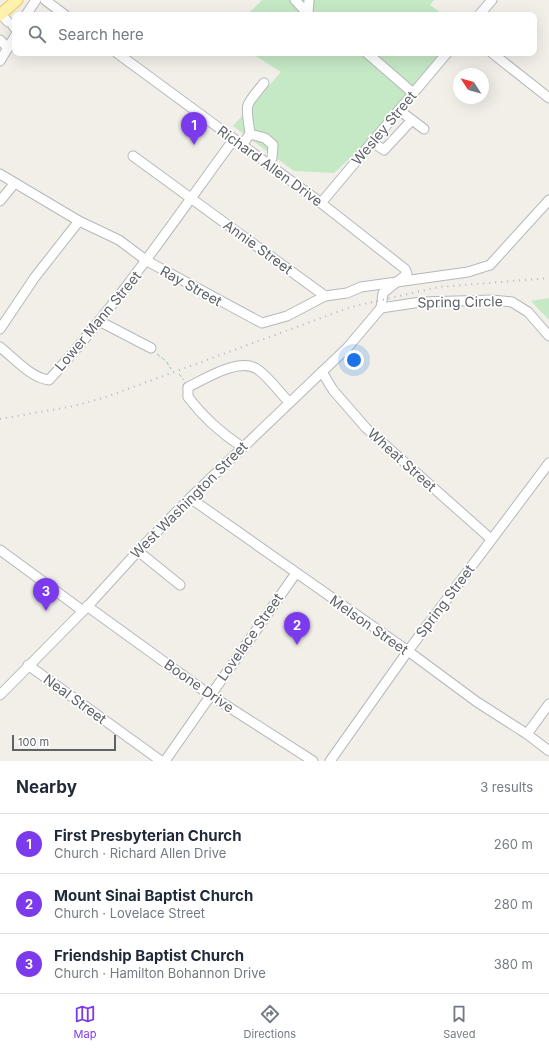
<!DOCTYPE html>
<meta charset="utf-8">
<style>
body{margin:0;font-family:Inter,sans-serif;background:#f2f2f3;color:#1f2937}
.compass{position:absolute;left:453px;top:68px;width:36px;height:36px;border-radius:50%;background:#fff;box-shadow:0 4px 16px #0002;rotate:306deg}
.scale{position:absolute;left:12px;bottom:10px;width:104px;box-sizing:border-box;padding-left:4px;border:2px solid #5f6368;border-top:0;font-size:11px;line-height:14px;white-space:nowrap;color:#5f6368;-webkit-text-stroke:3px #fff;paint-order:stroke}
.you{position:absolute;left:354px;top:360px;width:14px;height:14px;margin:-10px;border:3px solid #fff;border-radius:50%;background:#1a73e8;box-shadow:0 0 0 6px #1a73e833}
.badge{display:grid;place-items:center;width:26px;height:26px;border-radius:50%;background:#7c3aed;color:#fff;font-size:13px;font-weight:700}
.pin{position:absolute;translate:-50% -33px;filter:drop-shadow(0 1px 2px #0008)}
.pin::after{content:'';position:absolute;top:21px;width:14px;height:12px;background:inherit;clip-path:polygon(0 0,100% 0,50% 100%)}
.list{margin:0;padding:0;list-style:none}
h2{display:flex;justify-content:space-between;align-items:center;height:52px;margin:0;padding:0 16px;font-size:17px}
h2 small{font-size:13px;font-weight:400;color:#747a83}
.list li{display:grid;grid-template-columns:26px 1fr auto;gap:12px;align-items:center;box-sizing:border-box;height:60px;padding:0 16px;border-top:1px solid #e0e1e3}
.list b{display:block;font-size:15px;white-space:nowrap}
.list p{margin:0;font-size:13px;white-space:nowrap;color:#747a83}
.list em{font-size:13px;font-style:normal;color:#747a83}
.icon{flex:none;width:22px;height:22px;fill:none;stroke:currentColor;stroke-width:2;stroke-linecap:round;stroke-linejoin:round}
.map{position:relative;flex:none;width:549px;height:761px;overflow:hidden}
.search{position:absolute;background:#fff;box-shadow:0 4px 16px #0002;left:12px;right:12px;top:12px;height:44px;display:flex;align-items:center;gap:10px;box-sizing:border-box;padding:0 14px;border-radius:8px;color:#747a83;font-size:15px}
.sheet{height:232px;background:#fff}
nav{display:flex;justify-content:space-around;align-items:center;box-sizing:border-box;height:56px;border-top:1px solid #e0e1e3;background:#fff;font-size:11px;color:#747a83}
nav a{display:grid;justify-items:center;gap:2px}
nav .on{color:#7c3aed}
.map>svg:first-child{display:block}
.green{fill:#c5e8c5}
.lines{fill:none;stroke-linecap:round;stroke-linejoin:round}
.minor-casing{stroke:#b5b8bc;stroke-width:11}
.major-casing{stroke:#f2c960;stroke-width:13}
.path{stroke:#9cc7a9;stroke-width:1;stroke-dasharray:4 2;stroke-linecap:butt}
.minor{stroke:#fff;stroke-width:9}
.major{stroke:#fff2af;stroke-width:11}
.rail{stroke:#b6b7b8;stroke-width:2;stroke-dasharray:1 5;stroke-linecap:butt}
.labels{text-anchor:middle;stroke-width:3.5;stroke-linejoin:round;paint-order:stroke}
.street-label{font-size:14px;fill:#5f6368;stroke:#fff}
</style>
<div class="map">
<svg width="549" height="761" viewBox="0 0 549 761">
<rect width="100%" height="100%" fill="#f1efe8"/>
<g class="green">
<path d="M 262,0 L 434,0 L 430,5 L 444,15 L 247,15 Z"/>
<path d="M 251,53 L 448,53 L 370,140 L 334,173 L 294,171 L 233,126 L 281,72 Z"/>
<path d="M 549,298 L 549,320 L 531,301 Z"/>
</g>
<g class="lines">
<defs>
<g id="minor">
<path d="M 45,0 L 65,15"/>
<path d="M 295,0 L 309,15"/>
<path d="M 1,14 L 8,22"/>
<path d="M 308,14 L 309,0"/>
<path d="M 26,15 L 36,0"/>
<path d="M 479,15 L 492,0"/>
<path d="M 13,26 L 15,28"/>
<path d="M 0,40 L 8,48"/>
<path d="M 117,53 L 321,203 L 405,269 L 407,274 L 383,293 L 381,308"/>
<path d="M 367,53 L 413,93"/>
<path d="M 492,53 L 549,98"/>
<path d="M 0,61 L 15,36"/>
<path d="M 399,110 L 424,129"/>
<path d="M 250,134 L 265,138 L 273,145 L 272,158 L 268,164"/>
<path d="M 372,142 L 384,150 L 411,121"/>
<path d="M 242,145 L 250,134 C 246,102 243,109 264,83"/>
<path d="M 133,156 L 325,296"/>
<path d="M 0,174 L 79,221 L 119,240 L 147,261 L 262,323 L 287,316 L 325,296 L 347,293 L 361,287 L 468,272 L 490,265 L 549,200"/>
<path d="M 0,201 L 14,184"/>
<path d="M 321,203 L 447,53"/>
<path d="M 381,308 L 421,302 L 492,300 L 512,302 L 528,312 L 549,336"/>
<path d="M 99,321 L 151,348"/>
<path d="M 0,329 L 35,277 L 79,221"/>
<path d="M 0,347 C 14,358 31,378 49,380 C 117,305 174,221 234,139"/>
<path d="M 322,372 L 333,390 L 366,428 L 491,539"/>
<path d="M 242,447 C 221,433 203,417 188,397 L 188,387 C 205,379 239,357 257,369 C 269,377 279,392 289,402"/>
<path d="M 190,498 L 408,651 L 477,702 L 527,734 L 549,751"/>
<path d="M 0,550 L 83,611"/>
<path d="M 138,551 L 180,585"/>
<path d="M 87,606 L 210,695 L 313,761"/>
<path d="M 28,665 L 161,761"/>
<path d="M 0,695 L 87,607 L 138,551 L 190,498 L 348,347 L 381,308"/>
<path d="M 527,734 L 549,704"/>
<path d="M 165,761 L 296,573"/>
<path d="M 330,761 L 408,651 L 549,463"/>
</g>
<path id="major" d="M 0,15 L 17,0"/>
</defs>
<use href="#minor" class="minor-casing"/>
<use href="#major" class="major-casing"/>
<g class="path">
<path d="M 157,354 L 166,361 L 171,369"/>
<path d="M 179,374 L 184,380"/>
</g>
<use href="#minor" class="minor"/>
<use href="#major" class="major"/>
<path class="rail" d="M 0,419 L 74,406 L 106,397 L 351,307 L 439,287 L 549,278"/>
</g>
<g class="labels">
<g class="street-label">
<text transform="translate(384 128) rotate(-50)" y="5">Wesley Street</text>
<text transform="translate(270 166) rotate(36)" y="5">Richard Allen Drive</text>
<text transform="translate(258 247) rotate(36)" y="5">Annie Street</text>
<text transform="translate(191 286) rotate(29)" y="5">Ray Street</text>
<text transform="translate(460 302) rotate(-1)" y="5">Spring Circle</text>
<text transform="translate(98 321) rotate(-50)" y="5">Lower Mann Street</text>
<text transform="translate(402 460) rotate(42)" y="5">Wheat Street</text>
<text transform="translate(189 500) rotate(-45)" y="5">West Washington Street</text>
<text transform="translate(445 601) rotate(-53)" y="5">Spring Street</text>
<text transform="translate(369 625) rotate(35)" y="5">Melson Street</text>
<text transform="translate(250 637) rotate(-55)" y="5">Lovelace Street</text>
<text transform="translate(199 686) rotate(35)" y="5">Boone Drive</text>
<text transform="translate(75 699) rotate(36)" y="5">Neal Street</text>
</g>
</g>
</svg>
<svg class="compass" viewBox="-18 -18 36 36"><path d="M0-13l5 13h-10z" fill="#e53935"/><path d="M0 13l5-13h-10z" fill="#747a83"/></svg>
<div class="scale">100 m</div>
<div class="you"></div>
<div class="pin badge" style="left:194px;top:145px">1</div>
<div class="pin badge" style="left:297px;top:645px">2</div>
<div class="pin badge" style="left:46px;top:611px">3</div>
<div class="search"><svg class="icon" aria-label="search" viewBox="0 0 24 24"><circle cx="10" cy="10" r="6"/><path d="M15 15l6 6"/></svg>Search here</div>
</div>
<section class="sheet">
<h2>Nearby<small>3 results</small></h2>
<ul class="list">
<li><span class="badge">1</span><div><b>First Presbyterian Church</b><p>Church · Richard Allen Drive</p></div><em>260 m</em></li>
<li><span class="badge">2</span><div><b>Mount Sinai Baptist Church</b><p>Church · Lovelace Street</p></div><em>280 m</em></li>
<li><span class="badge">3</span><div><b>Friendship Baptist Church</b><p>Church · Hamilton Bohannon Drive</p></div><em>380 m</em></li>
</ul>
</section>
<nav>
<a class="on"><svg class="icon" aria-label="map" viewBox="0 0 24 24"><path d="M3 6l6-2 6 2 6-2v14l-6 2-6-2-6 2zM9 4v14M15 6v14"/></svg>Map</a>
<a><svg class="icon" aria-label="directions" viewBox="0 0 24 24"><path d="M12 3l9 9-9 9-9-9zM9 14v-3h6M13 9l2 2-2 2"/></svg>Directions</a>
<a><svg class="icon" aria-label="saved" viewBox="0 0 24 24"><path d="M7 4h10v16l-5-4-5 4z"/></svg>Saved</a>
</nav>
